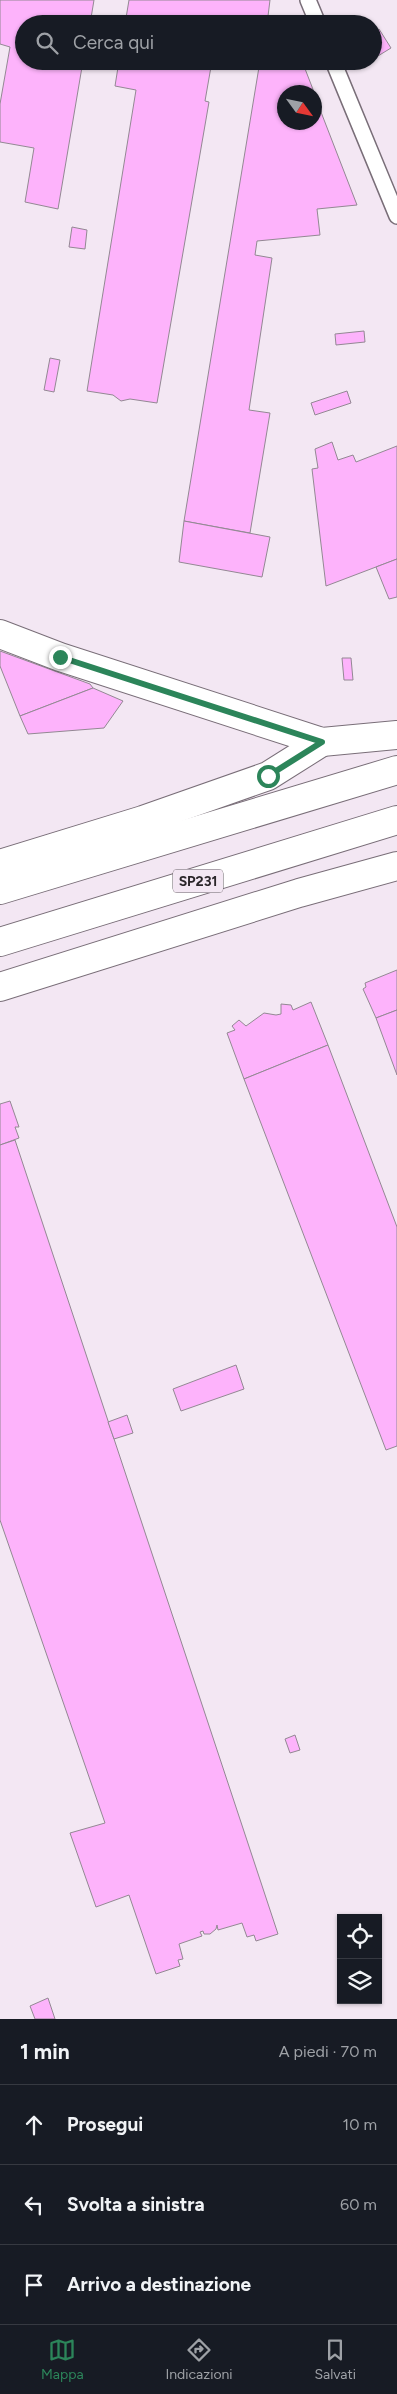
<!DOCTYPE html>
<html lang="it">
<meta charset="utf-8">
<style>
body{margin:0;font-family:Figtree,sans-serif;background:#242831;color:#f1f3f6}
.controls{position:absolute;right:15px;bottom:15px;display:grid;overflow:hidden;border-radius:0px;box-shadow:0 1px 4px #0004}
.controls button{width:45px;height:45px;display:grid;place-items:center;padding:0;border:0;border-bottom:1px solid #363941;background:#171b24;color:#f1f3f6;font:25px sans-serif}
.compass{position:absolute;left:277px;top:85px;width:45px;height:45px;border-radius:50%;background:#171b24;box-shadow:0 1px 4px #0004;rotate:123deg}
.stop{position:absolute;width:15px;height:15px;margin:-11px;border:4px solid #2c855a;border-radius:50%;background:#fff}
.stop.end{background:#2c855a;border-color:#fff;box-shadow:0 1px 5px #0008}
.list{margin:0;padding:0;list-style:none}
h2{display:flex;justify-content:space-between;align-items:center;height:65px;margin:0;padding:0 20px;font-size:21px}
h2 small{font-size:16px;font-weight:400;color:#9ea1a6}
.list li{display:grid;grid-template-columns:32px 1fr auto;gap:15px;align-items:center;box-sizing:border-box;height:80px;padding:0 20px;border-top:1px solid #363941}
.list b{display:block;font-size:19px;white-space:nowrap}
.list em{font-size:16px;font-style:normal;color:#9ea1a6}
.icon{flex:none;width:28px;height:28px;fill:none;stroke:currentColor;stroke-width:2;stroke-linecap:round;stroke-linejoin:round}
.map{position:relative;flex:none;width:397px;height:2019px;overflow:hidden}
.search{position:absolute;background:#171b24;box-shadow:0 1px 4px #0004;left:15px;right:15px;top:15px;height:55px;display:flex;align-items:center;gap:12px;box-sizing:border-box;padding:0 18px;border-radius:28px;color:#9ea1a6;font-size:19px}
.sheet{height:305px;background:#171b24}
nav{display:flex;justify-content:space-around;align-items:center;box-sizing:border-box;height:70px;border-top:1px solid #363941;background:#171b24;font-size:14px;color:#9ea1a6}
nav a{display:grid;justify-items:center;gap:2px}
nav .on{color:#2c855a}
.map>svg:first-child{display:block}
.building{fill:#fdb3fb;stroke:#938893}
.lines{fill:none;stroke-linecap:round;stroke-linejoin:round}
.lane-casing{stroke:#796e78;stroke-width:18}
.street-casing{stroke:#796e78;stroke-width:30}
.highway-casing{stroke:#796e78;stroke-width:30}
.lane{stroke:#fff;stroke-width:15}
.street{stroke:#fff;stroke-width:28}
.highway{stroke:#fff;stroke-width:28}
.route{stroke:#2c855a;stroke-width:6}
.labels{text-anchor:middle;stroke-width:4;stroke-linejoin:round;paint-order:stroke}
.shield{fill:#f3e7f3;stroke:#676066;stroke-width:1}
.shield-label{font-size:14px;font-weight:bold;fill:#2b262a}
</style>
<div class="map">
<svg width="397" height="2019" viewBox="0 0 397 2019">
<rect width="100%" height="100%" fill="#f3e7f3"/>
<g class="building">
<path d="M 0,0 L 94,0 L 90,24 L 24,24 L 24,61 L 83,61 L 58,209 L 25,202 L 34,148 L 0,142 L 0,104 L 10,47 L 0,44 Z"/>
<path d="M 129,0 L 270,0 L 267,24 L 125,24 Z"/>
<path d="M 379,29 L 391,48 L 373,59 L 373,32 Z"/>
<path d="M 119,61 L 212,61 L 205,101 L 209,102 L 157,403 L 130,399 L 121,401 L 113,395 L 87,391 L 136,90 L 115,86 Z"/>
<path d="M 260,61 L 302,61 L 314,92 L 284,92 L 284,122 L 314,122 L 314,94 L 357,205 L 317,209 L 320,235 L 257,241 L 255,255 L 272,258 L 249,410 L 270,413 L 250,533 L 184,521 Z"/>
<path d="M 72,227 L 87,230 L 85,249 L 69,247 Z"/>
<path d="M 364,331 L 365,342 L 336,345 L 335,334 Z"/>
<path d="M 50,358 L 60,360 L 54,392 L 44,390 Z"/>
<path d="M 347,391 L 351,403 L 315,415 L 311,403 Z"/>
<path d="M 332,442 L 338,460 L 353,455 L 356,462 L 397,446 L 397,559 L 326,586 L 312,469 L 318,468 L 315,449 Z"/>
<path d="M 184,521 L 270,537 L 262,577 L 179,562 Z"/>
<path d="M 397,559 L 397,597 L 389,599 L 376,567 Z"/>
<path d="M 0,651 L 90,684 L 93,688 L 20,716 L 0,666 Z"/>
<path d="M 342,658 L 351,658 L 353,680 L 344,680 Z"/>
<path d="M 93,688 L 123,701 L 104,728 L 28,734 L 20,716 Z"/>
<path d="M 397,970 L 397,1010 L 376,1018 L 363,989 L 366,987 L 365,983 Z"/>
<path d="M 311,1002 L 328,1045 L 244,1079 L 227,1033 L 235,1030 L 232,1026 L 239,1020 L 246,1026 L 264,1013 L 276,1015 L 281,1014 L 281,1004 L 291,1005 L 293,1010 Z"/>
<path d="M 397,1010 L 397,1075 L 376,1018 Z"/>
<path d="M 328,1045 L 397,1227 L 397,1446 L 386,1450 L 244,1079 Z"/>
<path d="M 10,1101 L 19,1127 L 15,1127 L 19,1138 L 0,1145 L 0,1104 Z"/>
<path d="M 15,1140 L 278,1934 L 256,1941 L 254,1935 L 247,1937 L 242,1923 L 218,1930 L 217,1925 L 216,1929 L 210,1934 L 204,1934 L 203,1931 L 200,1932 L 202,1936 L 179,1944 L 183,1959 L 178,1960 L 180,1966 L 156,1974 L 129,1895 L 96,1907 L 70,1833 L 105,1823 L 0,1520 L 0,1145 Z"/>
<path d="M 236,1365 L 244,1389 L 181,1411 L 173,1389 Z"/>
<path d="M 127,1415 L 133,1433 L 114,1439 L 108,1422 Z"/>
<path d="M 295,1735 L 300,1750 L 290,1753 L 285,1739 Z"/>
<path d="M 48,1998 L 55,2019 L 35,2019 L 30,2006 Z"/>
</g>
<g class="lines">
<defs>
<g id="lane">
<path d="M 308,0 L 318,24"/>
<path d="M 333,61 L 397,216"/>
</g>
<g id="street">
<path d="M 0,634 L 60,657 L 322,742 L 397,735"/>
<path d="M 0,864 L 143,820 L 268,776 L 322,742"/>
<path d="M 0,987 L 299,893 L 397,866"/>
</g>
<g id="highway">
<path d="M 0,890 L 397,770"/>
<path d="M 0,942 L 397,820"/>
</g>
</defs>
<use href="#lane" class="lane-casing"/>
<use href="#street" class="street-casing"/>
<use href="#highway" class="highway-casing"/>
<use href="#lane" class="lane"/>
<use href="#street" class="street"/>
<use href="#highway" class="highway"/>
</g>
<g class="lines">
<path class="route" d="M 60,657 L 322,742 L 268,776"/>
</g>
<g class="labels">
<rect class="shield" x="173" y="869.5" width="50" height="23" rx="4"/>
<g class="shield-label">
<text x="198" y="886">SP231</text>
</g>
</g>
</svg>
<div class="controls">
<button><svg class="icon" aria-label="locate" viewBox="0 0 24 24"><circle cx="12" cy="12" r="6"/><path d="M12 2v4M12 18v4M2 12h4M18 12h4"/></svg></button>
<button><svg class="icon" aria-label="layers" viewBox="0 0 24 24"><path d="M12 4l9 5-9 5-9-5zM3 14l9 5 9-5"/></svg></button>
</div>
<svg class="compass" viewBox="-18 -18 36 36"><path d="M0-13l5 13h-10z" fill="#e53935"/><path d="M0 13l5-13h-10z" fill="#9ea1a6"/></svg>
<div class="stop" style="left:268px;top:776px"></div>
<div class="stop end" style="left:60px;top:657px"></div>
<div class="search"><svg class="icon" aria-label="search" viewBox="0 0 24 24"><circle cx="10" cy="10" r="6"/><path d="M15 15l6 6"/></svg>Cerca qui</div>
</div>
<section class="sheet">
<h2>1 min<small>A piedi · 70 m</small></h2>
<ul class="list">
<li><svg class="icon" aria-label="ahead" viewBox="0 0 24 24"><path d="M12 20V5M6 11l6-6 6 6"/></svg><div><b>Prosegui</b></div><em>10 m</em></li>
<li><svg class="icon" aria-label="left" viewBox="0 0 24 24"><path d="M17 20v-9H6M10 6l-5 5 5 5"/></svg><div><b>Svolta a sinistra</b></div><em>60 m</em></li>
<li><svg class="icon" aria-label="arrive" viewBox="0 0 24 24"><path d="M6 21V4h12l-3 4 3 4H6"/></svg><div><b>Arrivo a destinazione</b></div></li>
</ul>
</section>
<nav>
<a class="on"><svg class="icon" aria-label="map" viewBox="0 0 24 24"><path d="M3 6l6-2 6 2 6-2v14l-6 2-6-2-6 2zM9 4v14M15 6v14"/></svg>Mappa</a>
<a><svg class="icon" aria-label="directions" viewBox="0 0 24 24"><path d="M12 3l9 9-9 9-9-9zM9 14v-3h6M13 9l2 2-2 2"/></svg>Indicazioni</a>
<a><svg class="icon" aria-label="saved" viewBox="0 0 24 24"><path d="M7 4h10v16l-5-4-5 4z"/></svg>Salvati</a>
</nav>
